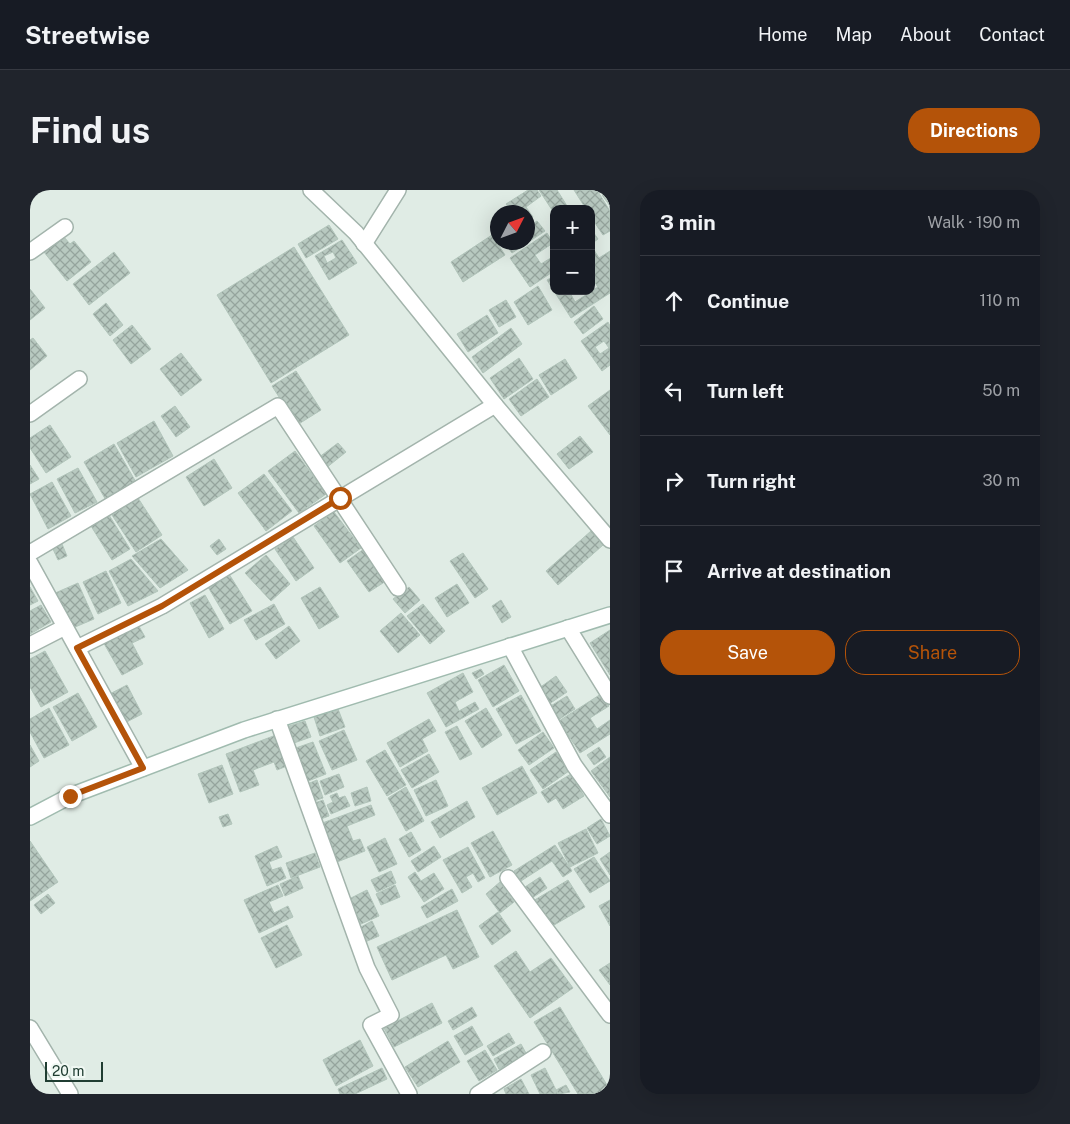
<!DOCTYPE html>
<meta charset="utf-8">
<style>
body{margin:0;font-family:"Public Sans",sans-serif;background:#20242c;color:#f1f3f6}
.controls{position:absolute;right:15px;top:15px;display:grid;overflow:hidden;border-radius:10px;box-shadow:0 5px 20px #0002}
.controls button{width:45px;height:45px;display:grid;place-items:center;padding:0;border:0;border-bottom:1px solid #363941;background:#171b24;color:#f1f3f6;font:25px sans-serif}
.compass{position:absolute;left:460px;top:15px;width:45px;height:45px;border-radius:50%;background:#171b24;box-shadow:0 5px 20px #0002;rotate:48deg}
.scale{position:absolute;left:15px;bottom:12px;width:58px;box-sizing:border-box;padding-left:5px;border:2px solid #203d32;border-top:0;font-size:14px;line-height:18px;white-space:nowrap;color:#203d32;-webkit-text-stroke:4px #f0f8f3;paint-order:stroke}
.stop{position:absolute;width:15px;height:15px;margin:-11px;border:4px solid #b45309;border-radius:50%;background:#fff}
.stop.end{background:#b45309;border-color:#fff;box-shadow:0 1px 5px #0008}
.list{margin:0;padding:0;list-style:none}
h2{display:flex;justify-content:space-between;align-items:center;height:65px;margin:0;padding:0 20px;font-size:21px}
h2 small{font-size:16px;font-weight:400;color:#9ea1a6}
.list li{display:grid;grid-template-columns:32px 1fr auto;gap:15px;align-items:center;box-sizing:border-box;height:90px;padding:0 20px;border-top:1px solid #363941}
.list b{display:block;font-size:19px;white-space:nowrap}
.list em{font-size:16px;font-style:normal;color:#9ea1a6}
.actions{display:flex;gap:10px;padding:15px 20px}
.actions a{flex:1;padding:11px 0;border:1px solid #b45309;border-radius:20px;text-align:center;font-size:18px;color:#b45309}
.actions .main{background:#b45309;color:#fff}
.icon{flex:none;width:28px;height:28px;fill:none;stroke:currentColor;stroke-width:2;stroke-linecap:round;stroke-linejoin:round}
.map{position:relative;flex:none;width:580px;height:904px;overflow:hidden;border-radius:20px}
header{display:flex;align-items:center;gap:30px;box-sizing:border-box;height:70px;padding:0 25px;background:#171b24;border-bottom:1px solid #363941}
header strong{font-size:24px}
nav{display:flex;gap:28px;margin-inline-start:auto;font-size:18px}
.intro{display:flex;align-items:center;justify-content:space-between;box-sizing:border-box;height:120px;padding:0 30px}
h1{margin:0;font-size:35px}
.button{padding:12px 22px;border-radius:20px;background:#b45309;color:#fff;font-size:18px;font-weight:700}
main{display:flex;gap:30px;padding:0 30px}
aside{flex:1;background:#171b24;border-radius:20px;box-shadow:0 5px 20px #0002}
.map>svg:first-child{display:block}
.building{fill:url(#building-cross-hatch);stroke:#b2c5bb;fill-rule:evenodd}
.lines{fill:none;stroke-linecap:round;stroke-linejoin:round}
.street-casing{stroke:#a3b4ac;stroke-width:18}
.secondary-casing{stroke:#a0bbaf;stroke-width:18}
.street{stroke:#fff;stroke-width:15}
.secondary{stroke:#fff;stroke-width:15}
.route{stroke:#b45309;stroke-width:6}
</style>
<header>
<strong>Streetwise</strong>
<nav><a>Home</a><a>Map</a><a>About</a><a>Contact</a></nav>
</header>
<div class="intro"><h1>Find us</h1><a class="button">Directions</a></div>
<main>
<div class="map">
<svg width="580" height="904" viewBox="0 0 580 904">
<defs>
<pattern id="building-cross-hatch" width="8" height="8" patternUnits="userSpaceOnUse" patternTransform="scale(1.25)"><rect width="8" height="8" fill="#b8c9c0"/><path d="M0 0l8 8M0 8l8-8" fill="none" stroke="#95a49d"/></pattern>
</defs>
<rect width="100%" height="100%" fill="#e0ece5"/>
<g class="building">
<path d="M 498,0 L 507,0 L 511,6 L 496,17 L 503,27 L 498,31 L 498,22 L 482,22 L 476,14 Z"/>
<path d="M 509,0 L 527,0 L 539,19 L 524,19 L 524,23 Z"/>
<path d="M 544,0 L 567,0 L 580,21 L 580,41 L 573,45 L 561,27 L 561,19 L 556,19 Z"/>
<path d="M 580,0 L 580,16 L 572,5 Z"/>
<path d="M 507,31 L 515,41 L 482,63 L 475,53 L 498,52 L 498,37 Z"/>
<path d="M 299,35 L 308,49 L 276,68 L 268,54 Z"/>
<path d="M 561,39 L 568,49 L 561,54 Z"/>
<path d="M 517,43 L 523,53 L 505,65 L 511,74 L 524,66 L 524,81 L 500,97 L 480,68 Z"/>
<path d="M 462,45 L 475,65 L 433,92 L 421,72 Z"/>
<path d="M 34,47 L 40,54 L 44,51 L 61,72 L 37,91 L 14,62 Z"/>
<path d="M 312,50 L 327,73 L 299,90 L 285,66 ZM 303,62 L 306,68 L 297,73 L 294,66 Z"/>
<path d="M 264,57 L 319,145 L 241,193 L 187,105 Z"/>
<path d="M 564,60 L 569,68 L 580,61 L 580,103 L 541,128 L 524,101 L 539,101 L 545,112 L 568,97 L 561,87 L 561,61 Z"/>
<path d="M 84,62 L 100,83 L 59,115 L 43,94 Z"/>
<path d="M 524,86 L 524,101 L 517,90 Z"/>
<path d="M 508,96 L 522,120 L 498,135 L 484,112 Z"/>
<path d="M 0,99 L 15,118 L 0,130 Z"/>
<path d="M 476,110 L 486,127 L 469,137 L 459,120 Z"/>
<path d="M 76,113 L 93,135 L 80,146 L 63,124 Z"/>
<path d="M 564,116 L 573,129 L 553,144 L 544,132 Z"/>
<path d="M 457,125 L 468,143 L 438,162 L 427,144 Z"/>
<path d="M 578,132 L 580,136 L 580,175 L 572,181 L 551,151 ZM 574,151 L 579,158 L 570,164 L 565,157 Z"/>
<path d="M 102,135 L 121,159 L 101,174 L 83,150 Z"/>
<path d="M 481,138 L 492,154 L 453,183 L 442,167 Z"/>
<path d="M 3,148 L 17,166 L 0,180 L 0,150 Z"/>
<path d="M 151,163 L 172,190 L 151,206 L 130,179 Z"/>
<path d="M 489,168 L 503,189 L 474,209 L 460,188 Z"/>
<path d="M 535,169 L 547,188 L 521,205 L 509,185 Z"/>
<path d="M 266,181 L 291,220 L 267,235 L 242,196 Z"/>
<path d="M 507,189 L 519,207 L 491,226 L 479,209 Z"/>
<path d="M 580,200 L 580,245 L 558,216 Z"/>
<path d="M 145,216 L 160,237 L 146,247 L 131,226 Z"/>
<path d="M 124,231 L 143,266 L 106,287 L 87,253 Z"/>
<path d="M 20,235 L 41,267 L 16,283 L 0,258 L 0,248 Z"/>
<path d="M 550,246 L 563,262 L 539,279 L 527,264 Z"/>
<path d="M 308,253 L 316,262 L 296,278 L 288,268 Z"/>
<path d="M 84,254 L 107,294 L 77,312 L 54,272 Z"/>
<path d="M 265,261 L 296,304 L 269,323 L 238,281 Z"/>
<path d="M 184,269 L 202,298 L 174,316 L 156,287 Z"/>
<path d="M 0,275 L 9,289 L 0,294 Z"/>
<path d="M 48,278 L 67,312 L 45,323 L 27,289 Z"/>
<path d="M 234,284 L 262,321 L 236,341 L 208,303 Z"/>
<path d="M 22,292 L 41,326 L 18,339 L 0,304 Z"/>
<path d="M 108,308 L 132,345 L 106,362 L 82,325 Z"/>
<path d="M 304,322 L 331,358 L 310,373 L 284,336 Z"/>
<path d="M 79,325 L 100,359 L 82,370 L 61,336 Z"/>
<path d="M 561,341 L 573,355 L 528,395 L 516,381 Z"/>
<path d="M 263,347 L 284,378 L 266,391 L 245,359 Z"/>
<path d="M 131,349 L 158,380 L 130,398 L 102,366 Z"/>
<path d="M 189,349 L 196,359 L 187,365 L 180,356 Z"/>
<path d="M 32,354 L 37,366 L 28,370 L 23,359 Z"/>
<path d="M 334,359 L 356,391 L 339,402 L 317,371 Z"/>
<path d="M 433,363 L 458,399 L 445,408 L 420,371 Z"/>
<path d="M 236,365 L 260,394 L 241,411 L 215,383 Z"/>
<path d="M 101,369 L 128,401 L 98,416 L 79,381 Z"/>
<path d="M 76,381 L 91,413 L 68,424 L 53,392 Z"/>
<path d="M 199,384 L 222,421 L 200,434 L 178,397 Z"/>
<path d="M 48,393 L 64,429 L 38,440 L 23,404 Z"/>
<path d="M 427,394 L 439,413 L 417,427 L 405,408 Z"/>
<path d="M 0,397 L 8,411 L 0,415 Z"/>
<path d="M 290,397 L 309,427 L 289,439 L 271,408 Z"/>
<path d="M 379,397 L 390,410 L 375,423 L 363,409 Z"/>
<path d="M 175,405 L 194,439 L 179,448 L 160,413 Z"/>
<path d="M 471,410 L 481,427 L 472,433 L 462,416 Z"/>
<path d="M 244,414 L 255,434 L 226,450 L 214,430 Z"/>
<path d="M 393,414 L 415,441 L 400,454 L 377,426 Z"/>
<path d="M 11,415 L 21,432 L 0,444 L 0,421 Z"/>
<path d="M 371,423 L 390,445 L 368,463 L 350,441 Z"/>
<path d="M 106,431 L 115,447 L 102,453 L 113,474 L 92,485 L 72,450 Z"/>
<path d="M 259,436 L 270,451 L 246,469 L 235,454 Z"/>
<path d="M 580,440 L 580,485 L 560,453 Z"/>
<path d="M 15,461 L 38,502 L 11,517 L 0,497 L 0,469 Z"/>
<path d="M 474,475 L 489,501 L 463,517 L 448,490 Z"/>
<path d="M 451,479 L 454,484 L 446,489 L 442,483 Z"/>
<path d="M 433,483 L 443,502 L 425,512 L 429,521 L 445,512 L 449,519 L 416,537 L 397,503 Z"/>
<path d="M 526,486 L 537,502 L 516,516 L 505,501 Z"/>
<path d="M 97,495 L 112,524 L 87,537 L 72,508 Z"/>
<path d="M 48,503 L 67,537 L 42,551 L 23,517 Z"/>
<path d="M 571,504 L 579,516 L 560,528 L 567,539 L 580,530 L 580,544 L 550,563 L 529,531 Z"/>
<path d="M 491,505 L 511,541 L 486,554 L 466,519 Z"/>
<path d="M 537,506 L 545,519 L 528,530 L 519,517 Z"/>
<path d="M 19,518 L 39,555 L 14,568 L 0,542 L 0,529 Z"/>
<path d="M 456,518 L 472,545 L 452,558 L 435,531 Z"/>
<path d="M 308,519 L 315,537 L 290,546 L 284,527 Z"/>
<path d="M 399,529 L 406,541 L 392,549 L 398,561 L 370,577 L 357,553 Z"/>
<path d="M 275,531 L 281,547 L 261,554 L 256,537 Z"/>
<path d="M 427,536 L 442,564 L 430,570 L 415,542 Z"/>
<path d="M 314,540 L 327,570 L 302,580 L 289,551 Z"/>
<path d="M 513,542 L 524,558 L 499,575 L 488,560 Z"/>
<path d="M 246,545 L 257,576 L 247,580 L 244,572 L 223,580 L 229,595 L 210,602 L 196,564 Z"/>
<path d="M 283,552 L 296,584 L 273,593 L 260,560 Z"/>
<path d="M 0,555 L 9,571 L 0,577 Z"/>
<path d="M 569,557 L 576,567 L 564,575 L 557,565 Z"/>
<path d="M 355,560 L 376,595 L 357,606 L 336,571 Z"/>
<path d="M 526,562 L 539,581 L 513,599 L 500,580 Z"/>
<path d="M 399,564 L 409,582 L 382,598 L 371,580 Z"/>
<path d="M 580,567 L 580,607 L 561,581 Z"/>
<path d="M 192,575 L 203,604 L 179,613 L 168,584 Z"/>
<path d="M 492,576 L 507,603 L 467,625 L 452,598 Z"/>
<path d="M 309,584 L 314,597 L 295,605 L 290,591 Z"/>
<path d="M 541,584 L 554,606 L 533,619 L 526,608 L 518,613 L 511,602 Z"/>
<path d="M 287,590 L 293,608 L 281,612 L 275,595 Z"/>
<path d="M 406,590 L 418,616 L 396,626 L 384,600 Z"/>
<path d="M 337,597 L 341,611 L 325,616 L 321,603 Z"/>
<path d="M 376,597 L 394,631 L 376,641 L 358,608 Z"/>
<path d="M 307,603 L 309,608 L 315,606 L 320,616 L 301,624 L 297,615 L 303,612 L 300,606 Z"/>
<path d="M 293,610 L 299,626 L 288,630 L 282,614 Z"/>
<path d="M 437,611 L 445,627 L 410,648 L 401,632 Z"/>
<path d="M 341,615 L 345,625 L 317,636 L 323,651 L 330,649 L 335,661 L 302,674 L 287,635 Z"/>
<path d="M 198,624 L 202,634 L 193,637 L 189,627 Z"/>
<path d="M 571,629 L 580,646 L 567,654 L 557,638 Z"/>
<path d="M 556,639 L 568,663 L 540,677 L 528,653 Z"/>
<path d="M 463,641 L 482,675 L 460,687 L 441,653 Z"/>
<path d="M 381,642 L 391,660 L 379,667 L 369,649 Z"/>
<path d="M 355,648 L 367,674 L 349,682 L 337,657 Z"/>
<path d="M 0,651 L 28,692 L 0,711 Z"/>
<path d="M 525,655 L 542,681 L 533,687 L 522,671 L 491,691 L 484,681 Z"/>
<path d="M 247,656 L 252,667 L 239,672 L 242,680 L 251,677 L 256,688 L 237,696 L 225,666 Z"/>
<path d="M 404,656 L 411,667 L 388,682 L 381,671 Z"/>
<path d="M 438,657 L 455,688 L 448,692 L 443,683 L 436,687 L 442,697 L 432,703 L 413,670 Z"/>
<path d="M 580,662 L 580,685 L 570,669 Z"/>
<path d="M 285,663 L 290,677 L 261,688 L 256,673 Z"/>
<path d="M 564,667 L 580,691 L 560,703 L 544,679 Z"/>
<path d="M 361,681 L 366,693 L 347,702 L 341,690 Z"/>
<path d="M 385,682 L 391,691 L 404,683 L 414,699 L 394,712 L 378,687 Z"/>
<path d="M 268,686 L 273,698 L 255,706 L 250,694 Z"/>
<path d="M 510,687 L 517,698 L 499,710 L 492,699 Z"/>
<path d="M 538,690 L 555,717 L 519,738 L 503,711 Z"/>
<path d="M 470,692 L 484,712 L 470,723 L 456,704 Z"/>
<path d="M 248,695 L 253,706 L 239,712 L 244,723 L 258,716 L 263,727 L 229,743 L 214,710 Z"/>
<path d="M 365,695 L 370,707 L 351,715 L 346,704 Z"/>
<path d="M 422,699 L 428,711 L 397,728 L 391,717 Z"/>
<path d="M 337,700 L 349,726 L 331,734 L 319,709 Z"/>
<path d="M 18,704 L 25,713 L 11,724 L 4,715 Z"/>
<path d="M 580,710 L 580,736 L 569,716 Z"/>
<path d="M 427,720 L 449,767 L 423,779 L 416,765 L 362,790 L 347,757 Z"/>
<path d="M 468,722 L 481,741 L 462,755 L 449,736 Z"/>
<path d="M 342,731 L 349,746 L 335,752 L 329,738 Z"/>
<path d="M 257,735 L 272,765 L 246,778 L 231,748 Z"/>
<path d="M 486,761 L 500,782 L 521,768 L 543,798 L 500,828 L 464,776 Z"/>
<path d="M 580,773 L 580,795 L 569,780 Z"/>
<path d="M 402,813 L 412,833 L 364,857 L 354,838 Z"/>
<path d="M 442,817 L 447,826 L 423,840 L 418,831 Z"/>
<path d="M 530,817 L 580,900 L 580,904 L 548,904 L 504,832 Z"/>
<path d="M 442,836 L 453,855 L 435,865 L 424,846 Z"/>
<path d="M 479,843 L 485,853 L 463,866 L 457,856 Z"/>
<path d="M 330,850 L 343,876 L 306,896 L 293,870 Z"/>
<path d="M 418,851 L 430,872 L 388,897 L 375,877 Z"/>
<path d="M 491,854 L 497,865 L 469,879 L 464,869 Z"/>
<path d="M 455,860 L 467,880 L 449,891 L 437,871 Z"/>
<path d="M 352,878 L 357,889 L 325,904 L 310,904 L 308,899 Z"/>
<path d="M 515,878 L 528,904 L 510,904 L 501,885 Z"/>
<path d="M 491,889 L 499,904 L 476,904 L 474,899 Z"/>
<path d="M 536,895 L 540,902 L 529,904 L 526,900 Z"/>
</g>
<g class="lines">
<defs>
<g id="street">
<path d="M 334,54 L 368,0"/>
<path d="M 0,62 L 35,37"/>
<path d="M 465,215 L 580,350"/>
<path d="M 0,224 L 49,189"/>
<path d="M 0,363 L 248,216 L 368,398"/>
<path d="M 0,373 L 113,578"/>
<path d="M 538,438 L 580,506"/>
<path d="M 0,455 L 35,437"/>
<path d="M 480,456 L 544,575 L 580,625"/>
<path d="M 47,458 L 132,416 L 465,215 L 326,43 L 281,0"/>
<path d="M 247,529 L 337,778 L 361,825 L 341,835 L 379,904"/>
<path d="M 478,688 L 580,825"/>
<path d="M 0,838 L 40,904"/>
<path d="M 448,904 L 513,862"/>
</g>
<path id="secondary" d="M 0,627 L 40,606 L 214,540 L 580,425"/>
</defs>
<use href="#street" class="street-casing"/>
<use href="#secondary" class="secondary-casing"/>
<use href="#street" class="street"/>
<use href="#secondary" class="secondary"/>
</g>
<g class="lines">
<path class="route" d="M 40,606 L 113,578 L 47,458 L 132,416 L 310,308"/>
</g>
</svg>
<div class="controls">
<button>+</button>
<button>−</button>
</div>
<svg class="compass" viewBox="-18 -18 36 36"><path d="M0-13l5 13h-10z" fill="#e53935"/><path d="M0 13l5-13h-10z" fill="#9ea1a6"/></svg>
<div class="scale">20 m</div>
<div class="stop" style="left:310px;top:308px"></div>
<div class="stop end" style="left:40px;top:606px"></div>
</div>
<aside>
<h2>3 min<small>Walk · 190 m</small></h2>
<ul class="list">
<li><svg class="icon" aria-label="ahead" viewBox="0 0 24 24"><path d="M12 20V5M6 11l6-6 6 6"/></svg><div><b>Continue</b></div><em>110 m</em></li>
<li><svg class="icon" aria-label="left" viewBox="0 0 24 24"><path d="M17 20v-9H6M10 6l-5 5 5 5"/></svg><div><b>Turn left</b></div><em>50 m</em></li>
<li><svg class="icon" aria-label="right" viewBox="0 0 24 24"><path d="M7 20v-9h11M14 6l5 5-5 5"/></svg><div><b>Turn right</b></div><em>30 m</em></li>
<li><svg class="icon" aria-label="arrive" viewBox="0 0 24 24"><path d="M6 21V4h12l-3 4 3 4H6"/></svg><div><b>Arrive at destination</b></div></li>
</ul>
<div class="actions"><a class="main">Save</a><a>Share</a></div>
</aside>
</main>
